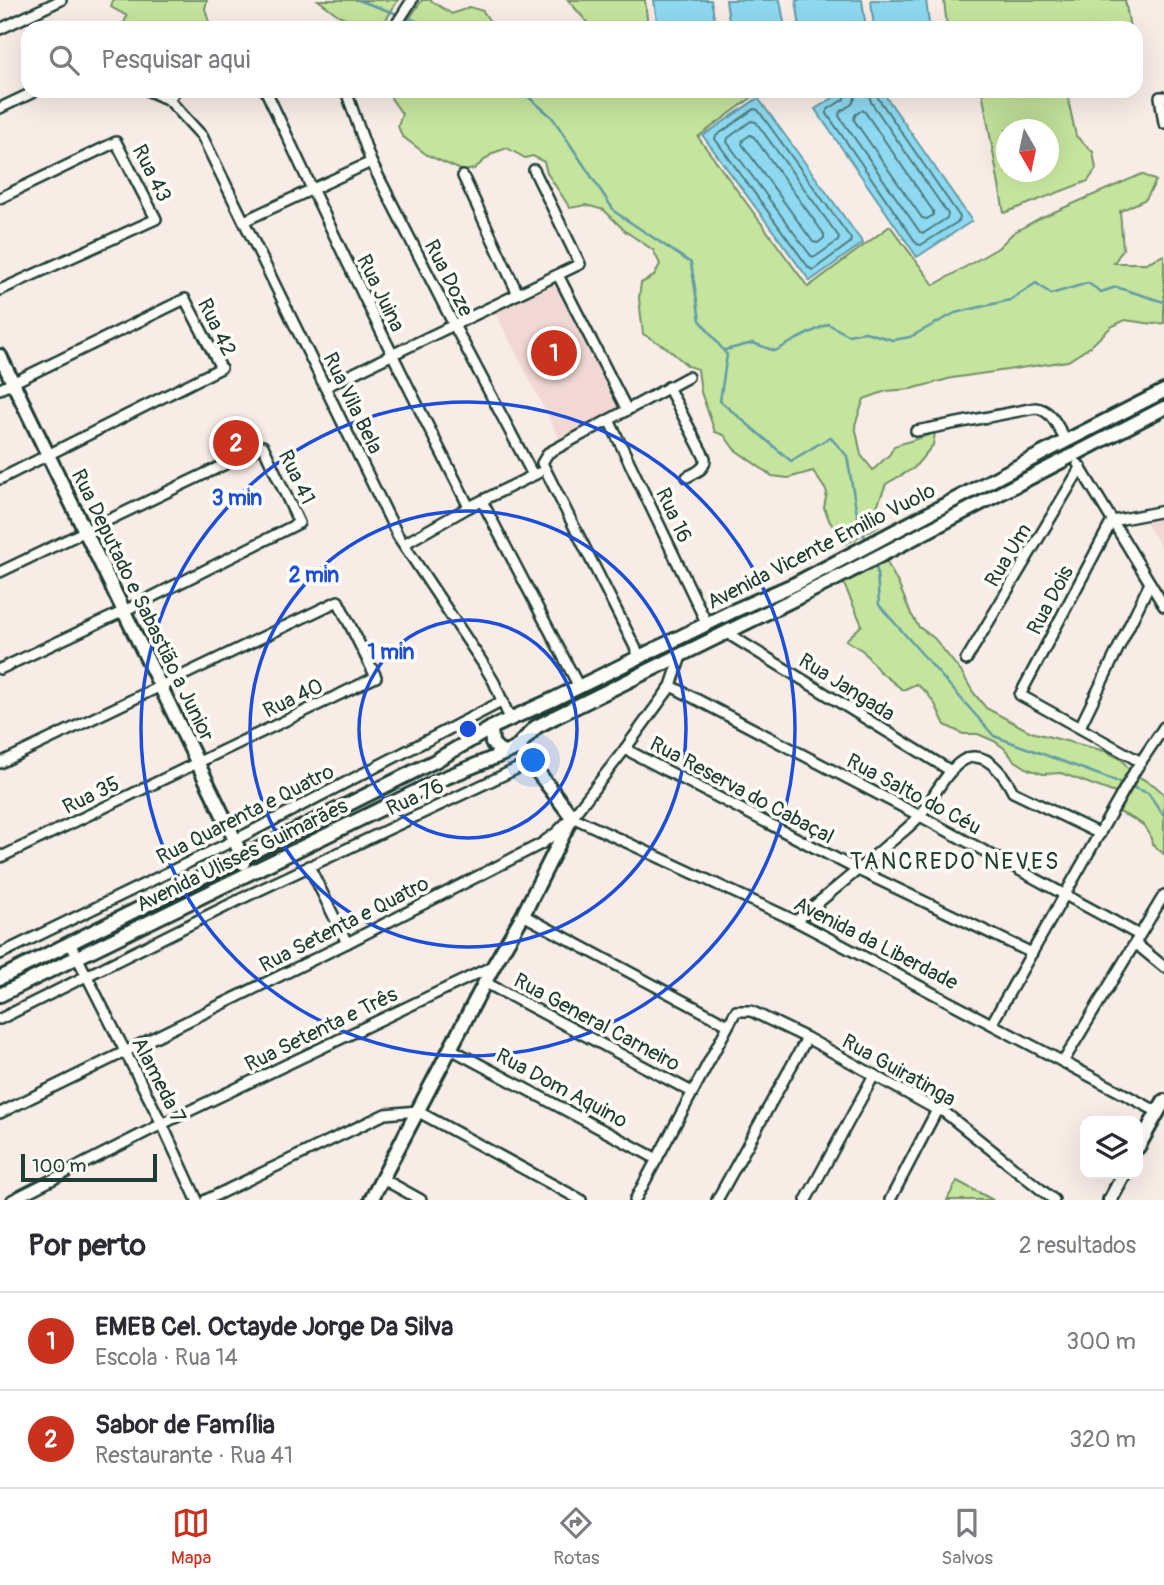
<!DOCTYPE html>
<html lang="pt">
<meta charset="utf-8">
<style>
body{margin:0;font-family:Pangolin,sans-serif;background:#f7f7f7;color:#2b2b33}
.controls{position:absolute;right:21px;bottom:21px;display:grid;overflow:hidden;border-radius:14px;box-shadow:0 7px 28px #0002}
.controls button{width:63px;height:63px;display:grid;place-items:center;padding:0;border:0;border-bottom:2px solid #e1e1e2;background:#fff;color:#2b2b33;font:35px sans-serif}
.compass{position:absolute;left:996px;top:119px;width:63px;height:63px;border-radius:50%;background:#fff;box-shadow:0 7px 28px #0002;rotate:171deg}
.scale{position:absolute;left:21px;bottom:18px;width:136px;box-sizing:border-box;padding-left:7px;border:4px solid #1f3d34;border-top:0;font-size:19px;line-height:24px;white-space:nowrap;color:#1f3d34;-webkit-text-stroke:5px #fdfcf7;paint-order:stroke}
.you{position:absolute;left:534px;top:761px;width:24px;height:24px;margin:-18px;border:5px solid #fff;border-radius:50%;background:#1a73e8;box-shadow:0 0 0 10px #1a73e833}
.badge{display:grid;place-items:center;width:46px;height:46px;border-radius:50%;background:#c8321e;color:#fff;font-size:23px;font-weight:700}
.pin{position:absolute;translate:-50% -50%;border:4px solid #fff;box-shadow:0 2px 7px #0006}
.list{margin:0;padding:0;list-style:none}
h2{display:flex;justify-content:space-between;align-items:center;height:91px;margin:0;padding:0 28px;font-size:30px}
h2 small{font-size:23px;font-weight:400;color:#7c7c81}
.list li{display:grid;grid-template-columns:46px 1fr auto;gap:21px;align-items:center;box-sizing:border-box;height:98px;padding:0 28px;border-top:2px solid #e1e1e2}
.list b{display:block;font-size:26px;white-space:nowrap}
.list p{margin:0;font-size:23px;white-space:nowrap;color:#7c7c81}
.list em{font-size:23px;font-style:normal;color:#7c7c81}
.icon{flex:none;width:38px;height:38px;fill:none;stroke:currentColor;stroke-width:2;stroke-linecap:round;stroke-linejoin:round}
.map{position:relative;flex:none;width:1164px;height:1200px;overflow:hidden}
.search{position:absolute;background:#fff;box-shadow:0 7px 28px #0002;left:21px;right:21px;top:21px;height:77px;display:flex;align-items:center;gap:18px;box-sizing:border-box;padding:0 24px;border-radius:21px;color:#7c7c81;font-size:26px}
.sheet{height:287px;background:#fff}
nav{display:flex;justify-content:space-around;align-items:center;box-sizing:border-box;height:98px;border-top:2px solid #e1e1e2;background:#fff;font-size:19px;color:#7c7c81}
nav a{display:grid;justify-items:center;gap:4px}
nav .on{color:#c8321e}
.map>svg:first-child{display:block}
.built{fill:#f2d8d4}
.green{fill:#c5e49d;stroke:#729068;stroke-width:2;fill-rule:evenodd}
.water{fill:#8fd9f0;stroke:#629ba5;stroke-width:2}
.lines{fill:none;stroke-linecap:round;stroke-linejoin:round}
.shore{stroke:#4c7b7f;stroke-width:2}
.stream{stroke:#629ba5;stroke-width:2.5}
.street-casing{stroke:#1f3d34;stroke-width:14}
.secondary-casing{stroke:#1f3d34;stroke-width:18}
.street{stroke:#fdfcf7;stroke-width:9}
.secondary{stroke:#fdfcf7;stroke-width:12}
.ring{fill:none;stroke:#1d4ed8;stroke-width:3.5}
.labels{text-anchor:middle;stroke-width:7;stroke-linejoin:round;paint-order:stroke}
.street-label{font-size:21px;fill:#1f3d34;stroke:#fdfcf7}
.neighbourhood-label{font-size:23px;letter-spacing:2px;fill:#1f3d34;stroke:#fdfcf7}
.centre{fill:#1d4ed8;stroke:#fdfcf7;stroke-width:3.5}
.ring-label{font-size:21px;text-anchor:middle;font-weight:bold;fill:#1d4ed8;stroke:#fdfcf7;stroke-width:7;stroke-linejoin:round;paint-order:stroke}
</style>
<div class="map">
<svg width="1164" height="1200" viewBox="0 0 1164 1200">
<rect width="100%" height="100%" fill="#f8ece7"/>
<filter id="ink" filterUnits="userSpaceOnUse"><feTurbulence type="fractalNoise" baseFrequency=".0143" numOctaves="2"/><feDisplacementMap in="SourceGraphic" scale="14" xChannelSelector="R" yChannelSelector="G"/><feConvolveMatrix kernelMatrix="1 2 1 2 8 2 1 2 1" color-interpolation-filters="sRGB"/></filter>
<g filter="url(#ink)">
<g class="built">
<path d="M 555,282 L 619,407 L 559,438 L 495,312 Z"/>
<path d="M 1164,516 L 1164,552 L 1147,524 L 1149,518 Z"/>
</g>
<g class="green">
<path d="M 113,0 L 207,0 L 205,9 L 211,28 L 125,28 L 124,23 L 127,16 L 111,7 Z"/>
<path d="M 318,0 L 398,0 L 384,23 L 359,24 L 338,15 Z"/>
<path d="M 422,0 L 430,0 L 452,14 L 470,7 L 483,11 L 494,28 L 403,28 Z"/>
<path d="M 568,0 L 645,0 L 648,28 L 592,28 Z"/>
<path d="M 944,0 L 1125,0 L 1130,28 L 947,27 Z"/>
<path d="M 393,91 L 762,91 L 755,95 L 698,137 L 808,287 L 890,226 L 934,285 L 998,248 L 1013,233 L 1040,218 L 1142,174 L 1156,181 L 1146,199 L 1120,211 L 1123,249 L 1114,263 L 1146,263 L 1164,255 L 1164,323 L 1153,324 L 1125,320 L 1111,327 L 1090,347 L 1068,361 L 952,378 L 911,389 L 886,391 L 864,399 L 855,425 L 861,455 L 873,470 L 890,454 L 894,446 L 935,433 L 933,445 L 914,468 L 886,484 L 877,506 L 876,515 L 879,526 L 845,544 L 830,522 L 824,508 L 827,492 L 813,471 L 788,478 L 772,476 L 734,449 L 724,435 L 715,432 L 701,392 L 698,369 L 688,366 L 667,348 L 643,334 L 639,298 L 641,283 L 654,276 L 660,264 L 653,250 L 625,231 L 604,210 L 586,205 L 570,208 L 547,173 L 544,162 L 533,156 L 525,158 L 507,148 L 493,153 L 474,169 L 463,171 L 427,155 L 402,136 L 398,126 L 402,114 L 391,98 Z"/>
<path d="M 982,91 L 1070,91 L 1069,104 L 1076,136 L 1093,152 L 1096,169 L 1088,181 L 1004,213 ZM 1006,130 L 1048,130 L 1048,172 L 1006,172 Z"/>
<path d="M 885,559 L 898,583 L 911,614 L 919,627 L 934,638 L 962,673 L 973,692 L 986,708 L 1031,732 L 1105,751 L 1121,759 L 1129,769 L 1115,793 L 1061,773 L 1043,774 L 1028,769 L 1014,760 L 1004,748 L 994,741 L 978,734 L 963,734 L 945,725 L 935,704 L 926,692 L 916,684 L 903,690 L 879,671 L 863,651 L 846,640 L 862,625 L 843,582 Z"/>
<path d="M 1139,777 L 1154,785 L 1164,794 L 1164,854 L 1152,844 C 1149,823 1137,821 1119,812 Z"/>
<path d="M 957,1181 L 993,1200 L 947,1200 Z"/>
</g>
<g class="water">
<path d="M 654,0 L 711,0 L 716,28 L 658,28 Z"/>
<path d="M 726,0 L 780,0 L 785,28 L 730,28 Z"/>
<path d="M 796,0 L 862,0 L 866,28 L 800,28 Z"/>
<path d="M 871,0 L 926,0 L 929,24 L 904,28 L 874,28 Z"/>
<path d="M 844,91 L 882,91 L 972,221 L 917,257 L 815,109 Z"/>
<path d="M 758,98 L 863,243 L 810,281 L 703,136 Z"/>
</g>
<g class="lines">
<g class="shore">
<path d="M 847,91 L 844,99 L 827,110 L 827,114 L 917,244 L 921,245 L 959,221 L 960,217 L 878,98 L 877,91"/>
<path d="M 855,91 L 855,98 L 852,104 L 840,112 L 839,116 L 920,232 L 924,233 L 947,218 L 948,214 L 871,102 L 868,91"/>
<path d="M 754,109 L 758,110 L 851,239 L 850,243 L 813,270 L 809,268 L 715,139 L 716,136 Z"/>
<path d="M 862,110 L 865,112 L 933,211 L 933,215 L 927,219 L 922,218 L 854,120 L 855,115 Z"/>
<path d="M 751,121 L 756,122 L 839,237 L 838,241 L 815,257 L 811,256 L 727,142 L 728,138 Z"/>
<path d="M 750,135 L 754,137 L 824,234 L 824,238 L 818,243 L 813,242 L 742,144 L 743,140 Z"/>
</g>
<g class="stream">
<path d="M 358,0 L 436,28"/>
<path d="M 517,91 L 525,94 L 552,117 L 615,212 L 691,263 L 700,320 L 727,355 L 720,401 L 791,461 L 830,437 L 847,456 L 858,520 L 866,540"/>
<path d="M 725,350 L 753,343 L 775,351 L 797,339 L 828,324 L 848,335 L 865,332 L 893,340 L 910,337 L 955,313 L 1010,300 L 1036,283 L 1051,294 L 1088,283 L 1101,292 L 1116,287 L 1164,302"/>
<path d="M 875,563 L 877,570 L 879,605 L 994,736 L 1148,793 L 1164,816"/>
</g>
<defs>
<g id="street">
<path d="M 394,28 L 412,0"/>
<path d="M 0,29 L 61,0"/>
<path d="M 149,91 L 169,100 L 202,136 L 398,536 L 482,662 L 494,682 L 510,719"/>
<path d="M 266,91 C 331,231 399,370 469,507"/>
<path d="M 346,91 L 371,162 L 454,325 L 533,475"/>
<path d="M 1164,97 L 1160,97 L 1164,123"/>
<path d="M 169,100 L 175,91"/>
<path d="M 0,108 L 36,91"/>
<path d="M 463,176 L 518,294"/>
<path d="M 0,198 L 116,142 L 156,219 L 0,290"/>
<path d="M 244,221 L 371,162"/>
<path d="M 558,275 L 627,410"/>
<path d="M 325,387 L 580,264 L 534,170"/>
<path d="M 668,387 L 705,458 C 706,469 696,472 687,477"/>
<path d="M 0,389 L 185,299 L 221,368 L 0,479"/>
<path d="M 609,420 L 707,624"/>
<path d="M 916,431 L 1035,408 C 1052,409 1058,428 1066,441"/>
<path d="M 1078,464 L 1164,606"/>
<path d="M 482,501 L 579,687"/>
<path d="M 404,544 L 469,507 L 538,473"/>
<path d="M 0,572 L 263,446 L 299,523 L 124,611 L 0,669"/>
<path d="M 725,632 L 951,771"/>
<path d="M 640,657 L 542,463 L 548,453 L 688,377"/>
<path d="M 966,660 L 1081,467"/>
<path d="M 671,686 L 920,816 L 1139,935"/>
<path d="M 1080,727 L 1150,583"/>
<path d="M 625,749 L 858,870 L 1032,953"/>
<path d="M 1141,762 L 1020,695 L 1112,521 L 1164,511"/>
<path d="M 0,763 L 338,601 L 376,677 L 1,857 L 0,855"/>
<path d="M 572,817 L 796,921 L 1158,1112"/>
<path d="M 309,866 L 347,943"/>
<path d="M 523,915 L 728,1025"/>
<path d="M 796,921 C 826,896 857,871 886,846 C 898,835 912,826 922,813 C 933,798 954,755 975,757 C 991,757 1006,778 1013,792 L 1100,834"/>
<path d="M 70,943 L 162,1124 L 197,1200"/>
<path d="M 1135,943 L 1164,967"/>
<path d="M 0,954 L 235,840 L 503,701"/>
<path d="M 486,983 L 692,1092"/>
<path d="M 0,1019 L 249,895 L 531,762"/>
<path d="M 992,1023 L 1136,769 L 1164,727"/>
<path d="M 451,1049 L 657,1159"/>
<path d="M 1063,1062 L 1164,895"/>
<path d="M 0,1113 L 347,943 L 541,844 L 556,833 L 572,817 L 625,749 L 671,686 L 682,653"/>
<path d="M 383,1179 L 421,1200"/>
<path d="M 12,1200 L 162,1124 L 493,966"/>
<path d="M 206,1200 L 385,1114 L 417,1111 L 581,1200"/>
<path d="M 635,1200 L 736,1011 L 751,1011 L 807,1038 L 937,1110 L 943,1111 L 1054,1200"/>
<path d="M 717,1200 L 807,1038"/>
<path d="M 806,1200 L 874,1075"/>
<path d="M 890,1200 L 937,1110"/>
</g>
<g id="secondary">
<path d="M 0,356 L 235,840 L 243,863"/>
<path d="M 491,728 L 492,743 L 502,753"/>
<path d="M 0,978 L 435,761 L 495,726 L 552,700 L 731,612 L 795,584 L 1066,441 L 1164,391"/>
<path d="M 0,995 L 442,779 L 515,749 L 536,727 L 555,717 L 835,579 L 1164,408"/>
<path d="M 1138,1147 L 1164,1101"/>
<path d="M 371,1200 L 494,965 L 523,915 L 572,817 L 518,746"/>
<path d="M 1110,1200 L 1124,1174"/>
</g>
</defs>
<use href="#street" class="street-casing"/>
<use href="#secondary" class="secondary-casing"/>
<use href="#street" class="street"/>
<use href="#secondary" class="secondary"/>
</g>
</g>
<g class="ring">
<circle cx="468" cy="729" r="109"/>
<circle cx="468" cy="729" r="218"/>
<circle cx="468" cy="729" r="327"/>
</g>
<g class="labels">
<g class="street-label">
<text transform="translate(152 173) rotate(63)" y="7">Rua 43</text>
<text transform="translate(449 278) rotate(63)" y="7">Rua Doze</text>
<text transform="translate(381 293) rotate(64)" y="7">Rua Juina</text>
<text transform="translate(217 327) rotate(64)" y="7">Rua 42</text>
<text transform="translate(353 403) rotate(64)" y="7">Rua Vila Bela</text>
<text transform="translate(297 477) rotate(64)" y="7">Rua 41</text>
<text transform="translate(674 515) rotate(65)" y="7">Rua 16</text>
<text transform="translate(821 546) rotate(-27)" y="7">Avenida Vicente Emilio Vuolo</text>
<text transform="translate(1008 555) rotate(-59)" y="7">Rua Um</text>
<text transform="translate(1050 600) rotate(-62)" y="7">Rua Dois</text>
<text transform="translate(143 605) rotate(64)" y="7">Rua Deputado e Sabastião a Junior</text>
<text transform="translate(847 687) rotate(32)" y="7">Rua Jangada</text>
<text transform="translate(293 698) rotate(-26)" y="7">Rua 40</text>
<text transform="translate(742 790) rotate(28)" y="7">Rua Reserva do Cabaçal</text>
<text transform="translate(914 794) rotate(28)" y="7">Rua Salto do Céu</text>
<text transform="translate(91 795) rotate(-26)" y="7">Rua 35</text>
<text transform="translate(415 797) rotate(-25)" y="7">Rua 76</text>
<text transform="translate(245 814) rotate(-27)" y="7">Rua Quarenta e Quatro</text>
<text transform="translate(242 855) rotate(-26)" y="7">Avenida Ulisses Guimarães</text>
<text transform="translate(344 924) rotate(-27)" y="7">Rua Setenta e Quatro</text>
<text transform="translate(876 943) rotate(27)" y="7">Avenida da Liberdade</text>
<text transform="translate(597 1022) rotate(28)" y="7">Rua General Carneiro</text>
<text transform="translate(321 1029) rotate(-26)" y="7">Rua Setenta e Três</text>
<text transform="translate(899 1070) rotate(29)" y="7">Rua Guiratinga</text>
<text transform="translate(159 1080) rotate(63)" y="7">Alameda 7</text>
<text transform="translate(562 1088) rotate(28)" y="7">Rua Dom Aquino</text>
</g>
<g class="neighbourhood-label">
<text x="955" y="869">TANCREDO NEVES</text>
</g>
</g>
<circle cx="468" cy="729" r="10" class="centre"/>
<g class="ring-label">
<text x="237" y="505">3 min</text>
<text x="314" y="582">2 min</text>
<text x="391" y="659">1 min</text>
</g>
</svg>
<div class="controls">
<button><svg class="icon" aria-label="layers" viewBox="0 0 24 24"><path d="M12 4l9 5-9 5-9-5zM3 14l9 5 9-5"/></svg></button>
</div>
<svg class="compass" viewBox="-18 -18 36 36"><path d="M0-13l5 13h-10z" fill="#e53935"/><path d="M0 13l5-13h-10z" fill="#7c7c81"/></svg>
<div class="scale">100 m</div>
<div class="you"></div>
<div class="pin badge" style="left:554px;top:353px">1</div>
<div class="pin badge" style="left:236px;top:443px">2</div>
<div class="search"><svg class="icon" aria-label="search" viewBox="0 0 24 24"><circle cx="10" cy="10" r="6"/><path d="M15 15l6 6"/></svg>Pesquisar aqui</div>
</div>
<section class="sheet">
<h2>Por perto<small>2 resultados</small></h2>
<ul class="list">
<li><span class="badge">1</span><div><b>EMEB Cel. Octayde Jorge Da Silva</b><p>Escola · Rua 14</p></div><em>300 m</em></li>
<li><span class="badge">2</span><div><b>Sabor de Família</b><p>Restaurante · Rua 41</p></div><em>320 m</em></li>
</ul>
</section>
<nav>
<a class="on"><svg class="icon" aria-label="map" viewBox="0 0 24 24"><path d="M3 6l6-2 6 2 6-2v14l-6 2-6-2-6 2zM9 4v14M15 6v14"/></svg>Mapa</a>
<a><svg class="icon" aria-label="directions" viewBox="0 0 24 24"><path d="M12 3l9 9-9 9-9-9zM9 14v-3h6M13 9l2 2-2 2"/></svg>Rotas</a>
<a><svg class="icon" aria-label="saved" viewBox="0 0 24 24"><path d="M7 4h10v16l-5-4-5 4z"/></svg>Salvos</a>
</nav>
